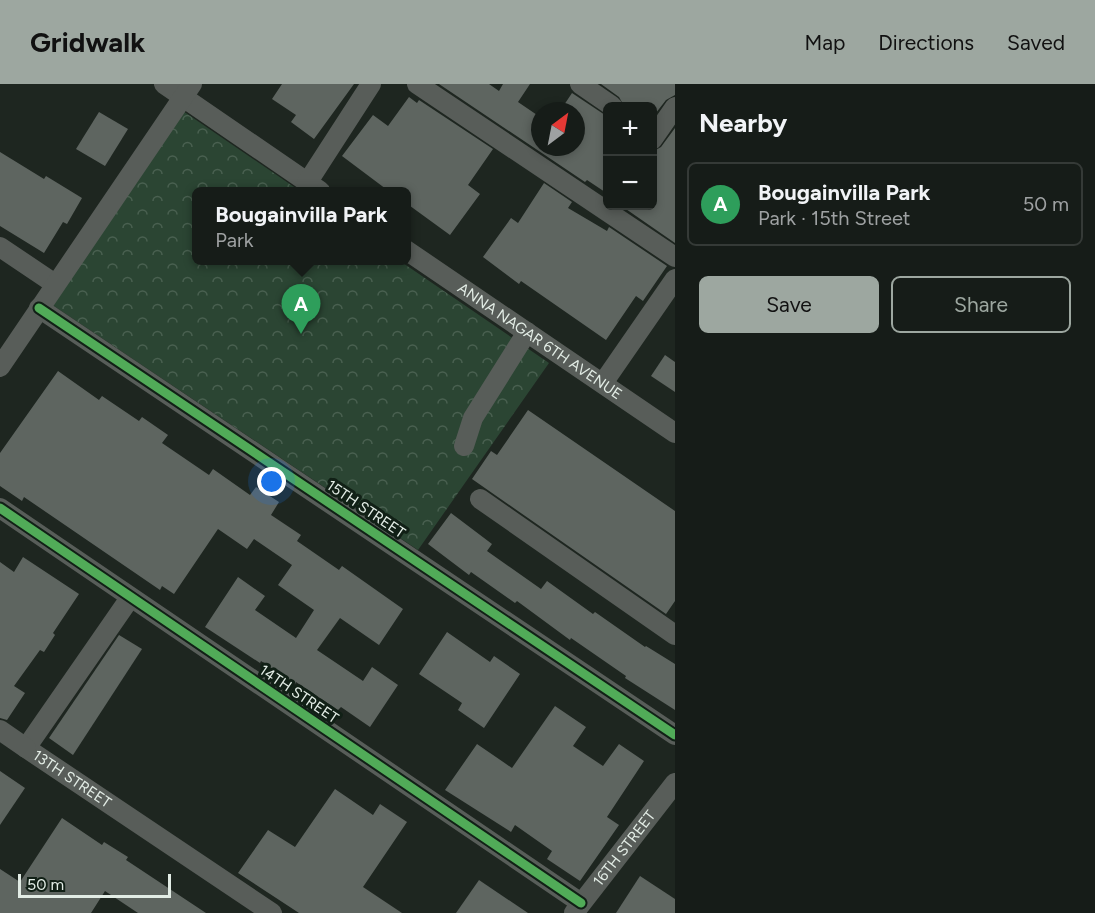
<!DOCTYPE html>
<meta charset="utf-8">
<style>
body{margin:0;font-family:Figtree,sans-serif;background:#1f2521;color:#f1f3f6}
.controls{position:absolute;right:18px;top:18px;display:grid;overflow:hidden;border-radius:9px;box-shadow:0 3px 9px #0003}
.controls button{width:54px;height:54px;display:grid;place-items:center;padding:0;border:0;border-bottom:2px solid #353a37;background:#161c18;color:#f1f3f6;font:30px sans-serif}
.compass{position:absolute;left:531px;top:18px;width:54px;height:54px;border-radius:50%;background:#161c18;box-shadow:0 3px 9px #0003;rotate:32deg}
.scale{position:absolute;left:18px;bottom:15px;width:153px;box-sizing:border-box;padding-left:6px;border:3px solid #e2ece5;border-top:0;font-size:16px;line-height:21px;white-space:nowrap;color:#e2ece5;-webkit-text-stroke:4px #112016;paint-order:stroke}
.you{position:absolute;left:272px;top:398px;width:21px;height:21px;margin:-15px;border:4px solid #fff;border-radius:50%;background:#1a73e8;box-shadow:0 0 0 9px #1a73e833}
.badge{display:grid;place-items:center;width:39px;height:39px;border-radius:50%;background:#9da7a0;color:#fff;font-size:20px;font-weight:700}
.pin{position:absolute;translate:-50% -50px;filter:drop-shadow(0 2px 3px #0008)}
.pin::after{content:'';position:absolute;top:32px;width:21px;height:18px;background:inherit;clip-path:polygon(0 0,100% 0,50% 100%)}
.popup{position:absolute;left:192px;top:103px;width:219px;height:78px;box-sizing:border-box;display:grid;place-content:center;border-radius:9px;background:#161c18;filter:drop-shadow(0 2px 4px #0005);font-size:20px;white-space:nowrap;color:#9ea1a2}
.popup b{font-size:22px;color:#f1f3f6}
.popup::after{content:'';position:absolute;left:50%;top:100%;margin-left:-12px;border:12px solid transparent;border-top-color:#161c18}
.list{margin:0;padding:0;list-style:none}
h2{display:flex;justify-content:space-between;align-items:center;height:78px;margin:0;padding:0 24px;font-size:26px}
h2 small{font-size:20px;font-weight:400;color:#9ea1a2}
.list li{display:grid;grid-template-columns:39px 1fr auto;gap:18px;align-items:center;box-sizing:border-box;height:84px;margin:0 12px 12px;padding:0 12px;border:2px solid #353a37;border-radius:9px}
.list b{display:block;font-size:22px;white-space:nowrap}
.list p{margin:0;font-size:20px;white-space:nowrap;color:#9ea1a2}
.list em{font-size:20px;font-style:normal;color:#9ea1a2}
.actions{display:flex;gap:12px;padding:18px 24px}
.actions a{flex:1;padding:14px 0;border:2px solid #9da7a0;border-radius:9px;text-align:center;font-size:21px;color:#9da7a0}
.actions .main{background:#9da7a0;color:#111}
.map{position:relative;flex:none;width:675px;height:829px;overflow:hidden}
header{display:flex;align-items:center;gap:36px;box-sizing:border-box;height:84px;padding:0 30px;background:#9da7a0;color:#111}
header strong{font-size:28px}
nav{display:flex;gap:33px;margin-inline-start:auto;font-size:21px}
main{display:flex}
aside{flex:1;background:#161c18}
.map>svg:first-child{display:block}
.forest{fill:url(#forest-crowns)}
.building{fill:#5e6560}
.lines{fill:none;stroke-linecap:round;stroke-linejoin:round}
.minor{stroke:#585d59;stroke-width:20}
.cycleway-casing{stroke:#112016;stroke-width:13}
.cycleway{stroke:#51ab58;stroke-width:9}
.labels{text-anchor:middle;stroke-width:6;stroke-linejoin:round;paint-order:stroke}
.street-label{font-size:15px;fill:#e2ece5;stroke:#112016}
</style>
<header>
<strong>Gridwalk</strong>
<nav><a>Map</a><a>Directions</a><a>Saved</a></nav>
</header>
<main>
<div class="map">
<svg width="675" height="829" viewBox="0 0 675 829">
<defs>
<pattern id="forest-crowns" width="20" height="18" patternUnits="userSpaceOnUse" patternTransform="scale(1.5)"><rect width="20" height="18" fill="#2b4533"/><path d="M2 6a3 3 0 1 1 6 0M12 15a3 3 0 1 1 6 0" fill="none" stroke="#496050"/></pattern>
</defs>
<rect width="100%" height="100%" fill="#1e2620"/>
<path class="forest" d="M 183,27 L 300,107 L 196,107 L 196,176 L 400,177 L 549,279 L 418,466 L 51,220 Z"/>
<g class="building">
<path d="M 282,0 L 354,0 L 314,55 L 291,38 L 296,31 L 272,15 Z"/>
<path d="M 439,0 L 489,0 L 499,7 L 503,0 L 530,0 L 518,18 L 540,33 L 540,63 L 576,63 L 576,27 L 560,27 L 572,9 L 608,33 L 608,110 L 587,96 L 585,98 Z"/>
<path d="M 601,0 L 675,0 L 675,11 L 666,16 L 652,34 L 652,22 L 624,22 L 619,13 Z"/>
<path d="M 409,13 L 417,19 L 419,16 L 493,65 L 468,101 L 480,110 L 450,151 L 406,119 L 406,108 L 390,108 L 342,72 L 373,31 L 388,42 Z"/>
<path d="M 99,28 L 128,45 L 105,82 L 76,65 Z"/>
<path d="M 675,44 L 675,159 L 623,123 L 624,122 L 652,122 L 652,68 L 661,63 Z"/>
<path d="M 0,68 L 44,95 L 46,92 L 82,114 L 67,140 L 63,138 L 44,169 L 0,142 Z"/>
<path d="M 544,99 L 572,118 L 568,124 L 607,147 L 609,143 L 667,182 L 643,217 L 636,212 L 606,256 L 521,197 L 519,200 L 483,173 L 511,134 L 518,139 Z"/>
<path d="M 665,271 L 675,278 L 675,308 L 651,292 Z"/>
<path d="M 58,287 L 99,316 L 102,312 L 139,337 L 142,333 L 168,351 L 162,359 L 209,391 L 213,385 L 250,411 L 256,403 L 279,418 L 271,431 L 301,451 L 297,457 L 339,486 L 342,482 L 403,525 L 379,561 L 340,534 L 317,566 L 363,597 L 372,583 L 398,601 L 370,643 L 341,623 L 338,626 L 296,598 L 295,600 L 261,577 L 260,579 L 205,543 L 238,493 L 265,512 L 255,526 L 296,554 L 314,526 L 278,501 L 292,481 L 254,455 L 247,465 L 218,445 L 174,510 L 162,502 L 160,506 L 24,413 L 22,417 L 0,402 L 0,369 Z"/>
<path d="M 528,326 L 675,427 L 675,517 L 666,530 L 472,395 L 491,367 L 497,371 Z"/>
<path d="M 451,429 L 492,460 L 487,467 L 541,505 L 547,497 L 593,530 L 595,528 L 645,563 L 646,562 L 675,580 L 675,626 L 625,594 L 626,592 L 571,554 L 570,556 L 517,517 L 515,519 L 471,488 L 469,491 L 428,460 Z"/>
<path d="M 23,473 L 79,510 L 53,549 L 55,551 L 44,568 L 40,566 L 14,602 L 25,609 L 7,636 L 0,634 L 0,478 L 14,488 Z"/>
<path d="M 447,548 L 490,578 L 494,572 L 520,590 L 484,644 L 458,626 L 462,619 L 419,590 Z"/>
<path d="M 119,551 L 142,565 L 73,671 L 49,654 Z"/>
<path d="M 555,622 L 586,643 L 573,662 L 603,682 L 619,660 L 644,677 L 607,733 L 619,741 L 580,797 L 547,775 L 552,767 L 515,741 L 511,748 L 445,706 L 477,660 L 512,684 Z"/>
<path d="M 0,687 L 25,704 L 0,741 Z"/>
<path d="M 335,705 L 373,731 L 380,720 L 407,738 L 363,803 L 402,829 L 299,829 L 238,789 L 268,746 L 295,763 Z"/>
<path d="M 62,734 L 102,761 L 104,758 L 128,773 L 126,776 L 206,829 L 138,829 L 105,807 L 91,829 L 0,829 L 0,785 L 20,798 Z"/>
<path d="M 640,792 L 675,815 L 675,829 L 616,829 Z"/>
<path d="M 479,796 L 528,829 L 456,829 Z"/>
</g>
<g class="lines">
<g class="minor">
<path d="M 164,0 L 320,107"/>
<path d="M 417,0 L 675,173"/>
<path d="M 580,0 L 612,22"/>
<path d="M 652,56 L 675,23"/>
<path d="M 307,99 L 371,0"/>
<path d="M 0,163 L 55,200"/>
<path id="s1" d="M 406,166 L 675,349"/>
<path d="M 39,224 L 675,651"/>
<path d="M 0,283 L 192,0"/>
<path d="M 603,299 L 675,195"/>
<path d="M 464,362 L 473,334 L 527,248"/>
<path d="M 480,415 L 675,551"/>
<path d="M 0,424 L 581,819"/>
<path id="s2" d="M 130,514 L 26,664 L 272,829"/>
<path d="M 0,646 L 26,664"/>
<path id="s3" d="M 574,829 L 675,699"/>
</g>
<defs>
<g id="cycleway">
<path d="M 39,224 L 675,651"/>
<path d="M 0,424 L 581,819"/>
</g>
</defs>
<use href="#cycleway" class="cycleway-casing"/>
<use href="#cycleway" class="cycleway"/>
</g>
<g class="labels">
<g class="street-label">
<text dy="5" stroke="none"><textPath href="#s1" startOffset="162">ANNA NAGAR 6TH AVENUE</textPath></text>
<text transform="translate(366 425) rotate(34)" y="5">15TH STREET</text>
<text transform="translate(299 610) rotate(34)" y="5">14TH STREET</text>
<text dy="5" stroke="none"><textPath href="#s2" startOffset="238">13TH STREET</textPath></text>
<text dy="5" stroke="none"><textPath href="#s3" startOffset="82">16TH STREET</textPath></text>
</g>
</g>
</svg>
<div class="controls">
<button>+</button>
<button>−</button>
</div>
<svg class="compass" viewBox="-18 -18 36 36"><path d="M0-13l5 13h-10z" fill="#e53935"/><path d="M0 13l5-13h-10z" fill="#9ea1a2"/></svg>
<div class="scale">50 m</div>
<div class="you"></div>
<div class="pin badge" style="left:301px;top:250px;background:#2e9e5b">A</div>
<div class="popup"><b>Bougainvilla Park</b>Park</div>
</div>
<aside>
<h2>Nearby<small></small></h2>
<ul class="list">
<li><span class="badge" style="background:#2e9e5b">A</span><div><b>Bougainvilla Park</b><p>Park · 15th Street</p></div><em>50 m</em></li>
</ul>
<div class="actions"><a class="main">Save</a><a>Share</a></div>
</aside>
</main>
